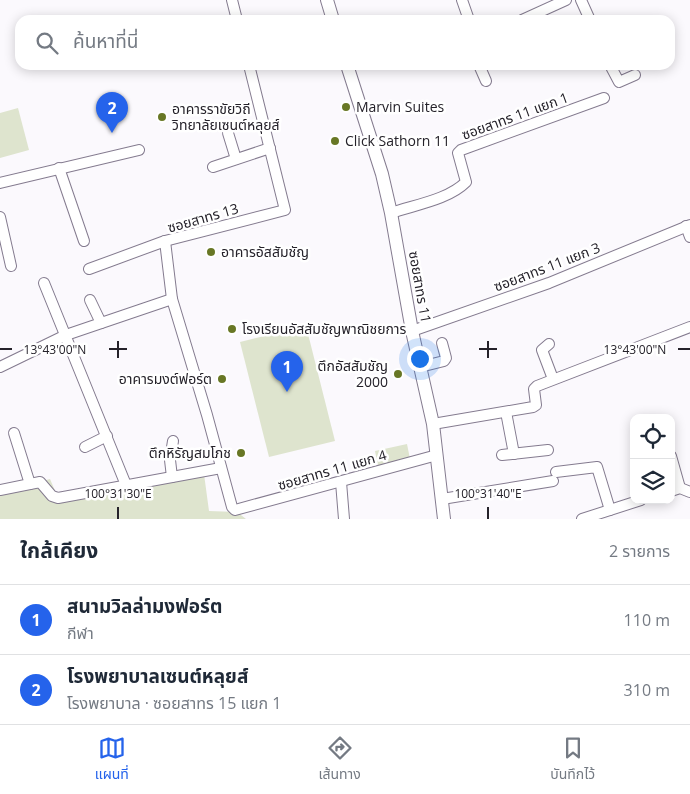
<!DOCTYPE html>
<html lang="th">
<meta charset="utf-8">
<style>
body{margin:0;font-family:"Open Sans","Noto Sans Thai",sans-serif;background:#f2f2f3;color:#1f2937}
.controls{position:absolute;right:15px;bottom:15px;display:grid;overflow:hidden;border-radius:10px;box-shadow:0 2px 12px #0003}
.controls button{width:45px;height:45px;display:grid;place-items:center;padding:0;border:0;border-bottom:1px solid #e0e1e3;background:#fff;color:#1f2937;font:25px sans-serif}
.you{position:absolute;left:419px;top:358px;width:18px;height:18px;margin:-12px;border:4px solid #fff;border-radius:50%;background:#1a73e8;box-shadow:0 0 0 8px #1a73e833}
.badge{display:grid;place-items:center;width:32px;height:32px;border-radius:50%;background:#2563eb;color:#fff;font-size:16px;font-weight:700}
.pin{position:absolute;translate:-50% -41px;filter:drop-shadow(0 1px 2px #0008)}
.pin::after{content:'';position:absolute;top:26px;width:18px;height:15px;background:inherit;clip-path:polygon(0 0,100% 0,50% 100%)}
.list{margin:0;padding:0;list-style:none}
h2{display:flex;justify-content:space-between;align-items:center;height:65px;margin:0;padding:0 20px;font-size:21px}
h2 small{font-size:16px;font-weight:400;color:#747a83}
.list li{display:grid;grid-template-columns:32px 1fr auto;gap:15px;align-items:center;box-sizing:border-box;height:70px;padding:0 20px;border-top:1px solid #e0e1e3}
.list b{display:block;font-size:19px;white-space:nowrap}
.list p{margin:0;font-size:16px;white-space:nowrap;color:#747a83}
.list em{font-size:16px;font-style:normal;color:#747a83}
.icon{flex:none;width:28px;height:28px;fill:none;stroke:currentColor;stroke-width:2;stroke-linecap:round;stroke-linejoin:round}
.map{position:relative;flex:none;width:690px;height:519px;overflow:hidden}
.search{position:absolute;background:#fff;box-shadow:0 2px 12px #0003;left:15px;right:15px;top:15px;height:55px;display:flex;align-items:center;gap:12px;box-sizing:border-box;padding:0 18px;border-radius:15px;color:#747a83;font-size:19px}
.sheet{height:205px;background:#fff}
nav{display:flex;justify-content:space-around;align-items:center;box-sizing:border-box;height:70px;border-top:1px solid #e0e1e3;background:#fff;font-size:14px;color:#747a83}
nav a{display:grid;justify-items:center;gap:2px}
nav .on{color:#2563eb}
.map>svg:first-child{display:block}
.green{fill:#dee4ce}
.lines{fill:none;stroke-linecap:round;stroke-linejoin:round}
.minor-casing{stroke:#847b8f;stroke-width:12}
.tertiary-casing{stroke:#847b8f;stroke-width:14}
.minor{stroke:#fff;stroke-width:10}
.tertiary{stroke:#fff;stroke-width:12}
.ticks{fill:none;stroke:#25222a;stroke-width:2}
.poi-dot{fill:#687725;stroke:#fff;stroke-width:2}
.labels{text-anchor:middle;stroke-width:5;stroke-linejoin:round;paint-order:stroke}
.poi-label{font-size:14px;fill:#25222a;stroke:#fff;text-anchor:start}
.street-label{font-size:14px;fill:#25222a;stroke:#fff}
.ticks-label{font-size:12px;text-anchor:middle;fill:#25222a;stroke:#fff;stroke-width:5;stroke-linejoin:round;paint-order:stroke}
</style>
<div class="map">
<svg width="690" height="519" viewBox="0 0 690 519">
<rect width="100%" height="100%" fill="#fbf9fd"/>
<g class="green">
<path d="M 18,108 L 29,150 L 0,158 L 0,113 Z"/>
<path d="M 306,326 L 335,441 L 269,457 L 240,342 Z"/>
<path d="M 407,444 L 410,459 L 378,466 L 375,451 Z"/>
<path d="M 204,474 L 209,511 L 237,512 L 246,519 L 0,519 L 0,492 L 50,479 L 59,500 Z"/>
</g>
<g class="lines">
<defs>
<g id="minor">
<path d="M 232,0 L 237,20"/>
<path d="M 462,0 L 469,20"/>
<path d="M 581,0 L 590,20"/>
<path d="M 522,20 L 566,0"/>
<path d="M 479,65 L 486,81"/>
<path d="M 610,65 L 619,82 L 635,75"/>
<path d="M 228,133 L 236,159"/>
<path d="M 213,167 L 270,148"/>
<path d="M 59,168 L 84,241"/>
<path d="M 0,183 L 139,150"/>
<path d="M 391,213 C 414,205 448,200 466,182 L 458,153 L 461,150 L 604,98"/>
<path d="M 0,217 L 11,266"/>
<path d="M 686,226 L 690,237"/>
<path d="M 165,241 L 172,299 L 207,415 L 232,507 L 235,510 L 437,455"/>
<path d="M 89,269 L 165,241 L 285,210 L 249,65"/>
<path d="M 44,283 L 126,485"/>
<path d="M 90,300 L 101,323"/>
<path d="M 412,331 L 549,283 L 690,225"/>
<path d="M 549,344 L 542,350 L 553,379"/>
<path d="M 0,367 L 66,335 L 172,299"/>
<path d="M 420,367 L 444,361 L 446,358 L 442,343"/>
<path d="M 506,412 L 514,454"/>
<path d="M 433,424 L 533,407 L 536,405 L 534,389 L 537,386 L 690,327"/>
<path d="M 14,433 L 30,484"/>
<path d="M 85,447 L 107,436"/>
<path d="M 502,455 L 548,450"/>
<path d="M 671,456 L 680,488"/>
<path d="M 556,472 L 597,467 L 610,510"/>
<path d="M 172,477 L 170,460 L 173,441"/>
<path d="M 341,482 L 344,519"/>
<path d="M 0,490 L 40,482 L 52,496 L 58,498 L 221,468"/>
<path d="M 671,491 L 680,488 L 690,492"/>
<path d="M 442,499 L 553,481"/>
<path d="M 582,519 L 641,500"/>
</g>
<g id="tertiary">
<path d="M 327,0 L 333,20"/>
<path d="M 347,65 L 382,174 L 391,213 L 412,331 L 433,424 L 444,519"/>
</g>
</defs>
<use href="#minor" class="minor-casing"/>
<use href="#tertiary" class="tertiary-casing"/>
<use href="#minor" class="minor"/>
<use href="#tertiary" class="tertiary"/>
</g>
<path class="ticks" d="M 118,341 L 118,358M 488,341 L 488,358M 0,349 L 12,349M 109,349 L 127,349M 479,349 L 497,349M 678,349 L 690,349M 118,507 L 118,519M 488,507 L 488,519"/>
<g class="poi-dot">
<circle cx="346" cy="107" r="5"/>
<circle cx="162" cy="117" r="5"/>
<circle cx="335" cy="141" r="5"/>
<circle cx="211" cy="252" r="5"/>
<circle cx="232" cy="329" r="5"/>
<circle cx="398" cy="374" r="5"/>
<circle cx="222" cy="379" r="5"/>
<circle cx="241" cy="453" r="5"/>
</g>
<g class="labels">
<g class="poi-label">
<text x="356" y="112">Marvin Suites</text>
<text x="172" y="114">อาคารราขัยวิถี<tspan x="172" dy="16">วิทยาลัยเซนต์หลุยส์</tspan></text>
<text x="345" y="146">Click Sathorn 11</text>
<text x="221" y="257">อาคารอัสสัมชัญ</text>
<text x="242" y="334">โรงเรียนอัสสัมชัญพาณิชยการ</text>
<text x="388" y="371" text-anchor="end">ตึกอัสสัมชัญ<tspan x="388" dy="16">2000</tspan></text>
<text x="212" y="384" text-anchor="end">อาคารมงต์ฟอร์ต</text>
<text x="231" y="458" text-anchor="end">ตึกหิรัญสมโภช</text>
</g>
<g class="street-label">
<text transform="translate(515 116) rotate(-20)" y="5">ซอยสาทร 11 แยก 1</text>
<text transform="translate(203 218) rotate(-16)" y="5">ซอยสาทร 13</text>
<text transform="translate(547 267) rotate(-21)" y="5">ซอยสาทร 11 แยก 3</text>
<text transform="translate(420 287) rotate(80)" y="5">ซอยสาทร 11</text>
<text transform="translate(332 470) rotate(-16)" y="5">ซอยสาทร 11 แยก 4</text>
</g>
</g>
<g class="ticks-label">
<text x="55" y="354">13°43'00"N</text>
<text x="635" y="354">13°43'00"N</text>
<text x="118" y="498">100°31'30"E</text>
<text x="488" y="498">100°31'40"E</text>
</g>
</svg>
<div class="controls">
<button><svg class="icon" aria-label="locate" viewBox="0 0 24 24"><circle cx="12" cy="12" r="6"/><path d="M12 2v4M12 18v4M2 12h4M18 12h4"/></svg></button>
<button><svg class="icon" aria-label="layers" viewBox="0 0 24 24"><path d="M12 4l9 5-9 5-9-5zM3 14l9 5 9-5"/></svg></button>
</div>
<div class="you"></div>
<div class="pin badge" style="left:287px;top:392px">1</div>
<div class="pin badge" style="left:112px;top:133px">2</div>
<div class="search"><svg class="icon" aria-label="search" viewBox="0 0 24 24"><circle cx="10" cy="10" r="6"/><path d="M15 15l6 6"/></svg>ค้นหาที่นี่</div>
</div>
<section class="sheet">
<h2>ใกล้เคียง<small>2 รายการ</small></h2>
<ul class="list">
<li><span class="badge">1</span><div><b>สนามวิลล่ามงฟอร์ต</b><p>กีฬา</p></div><em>110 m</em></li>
<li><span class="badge">2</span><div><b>โรงพยาบาลเซนต์หลุยส์</b><p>โรงพยาบาล · ซอยสาทร 15 แยก 1</p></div><em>310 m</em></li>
</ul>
</section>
<nav>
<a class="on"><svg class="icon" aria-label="map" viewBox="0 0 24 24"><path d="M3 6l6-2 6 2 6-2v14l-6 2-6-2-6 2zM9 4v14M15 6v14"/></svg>แผนที่</a>
<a><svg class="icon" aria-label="directions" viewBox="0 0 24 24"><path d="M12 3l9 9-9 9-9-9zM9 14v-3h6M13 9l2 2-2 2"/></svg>เส้นทาง</a>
<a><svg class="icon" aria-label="saved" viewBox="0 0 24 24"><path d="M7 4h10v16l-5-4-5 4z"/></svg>บันทึกไว้</a>
</nav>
